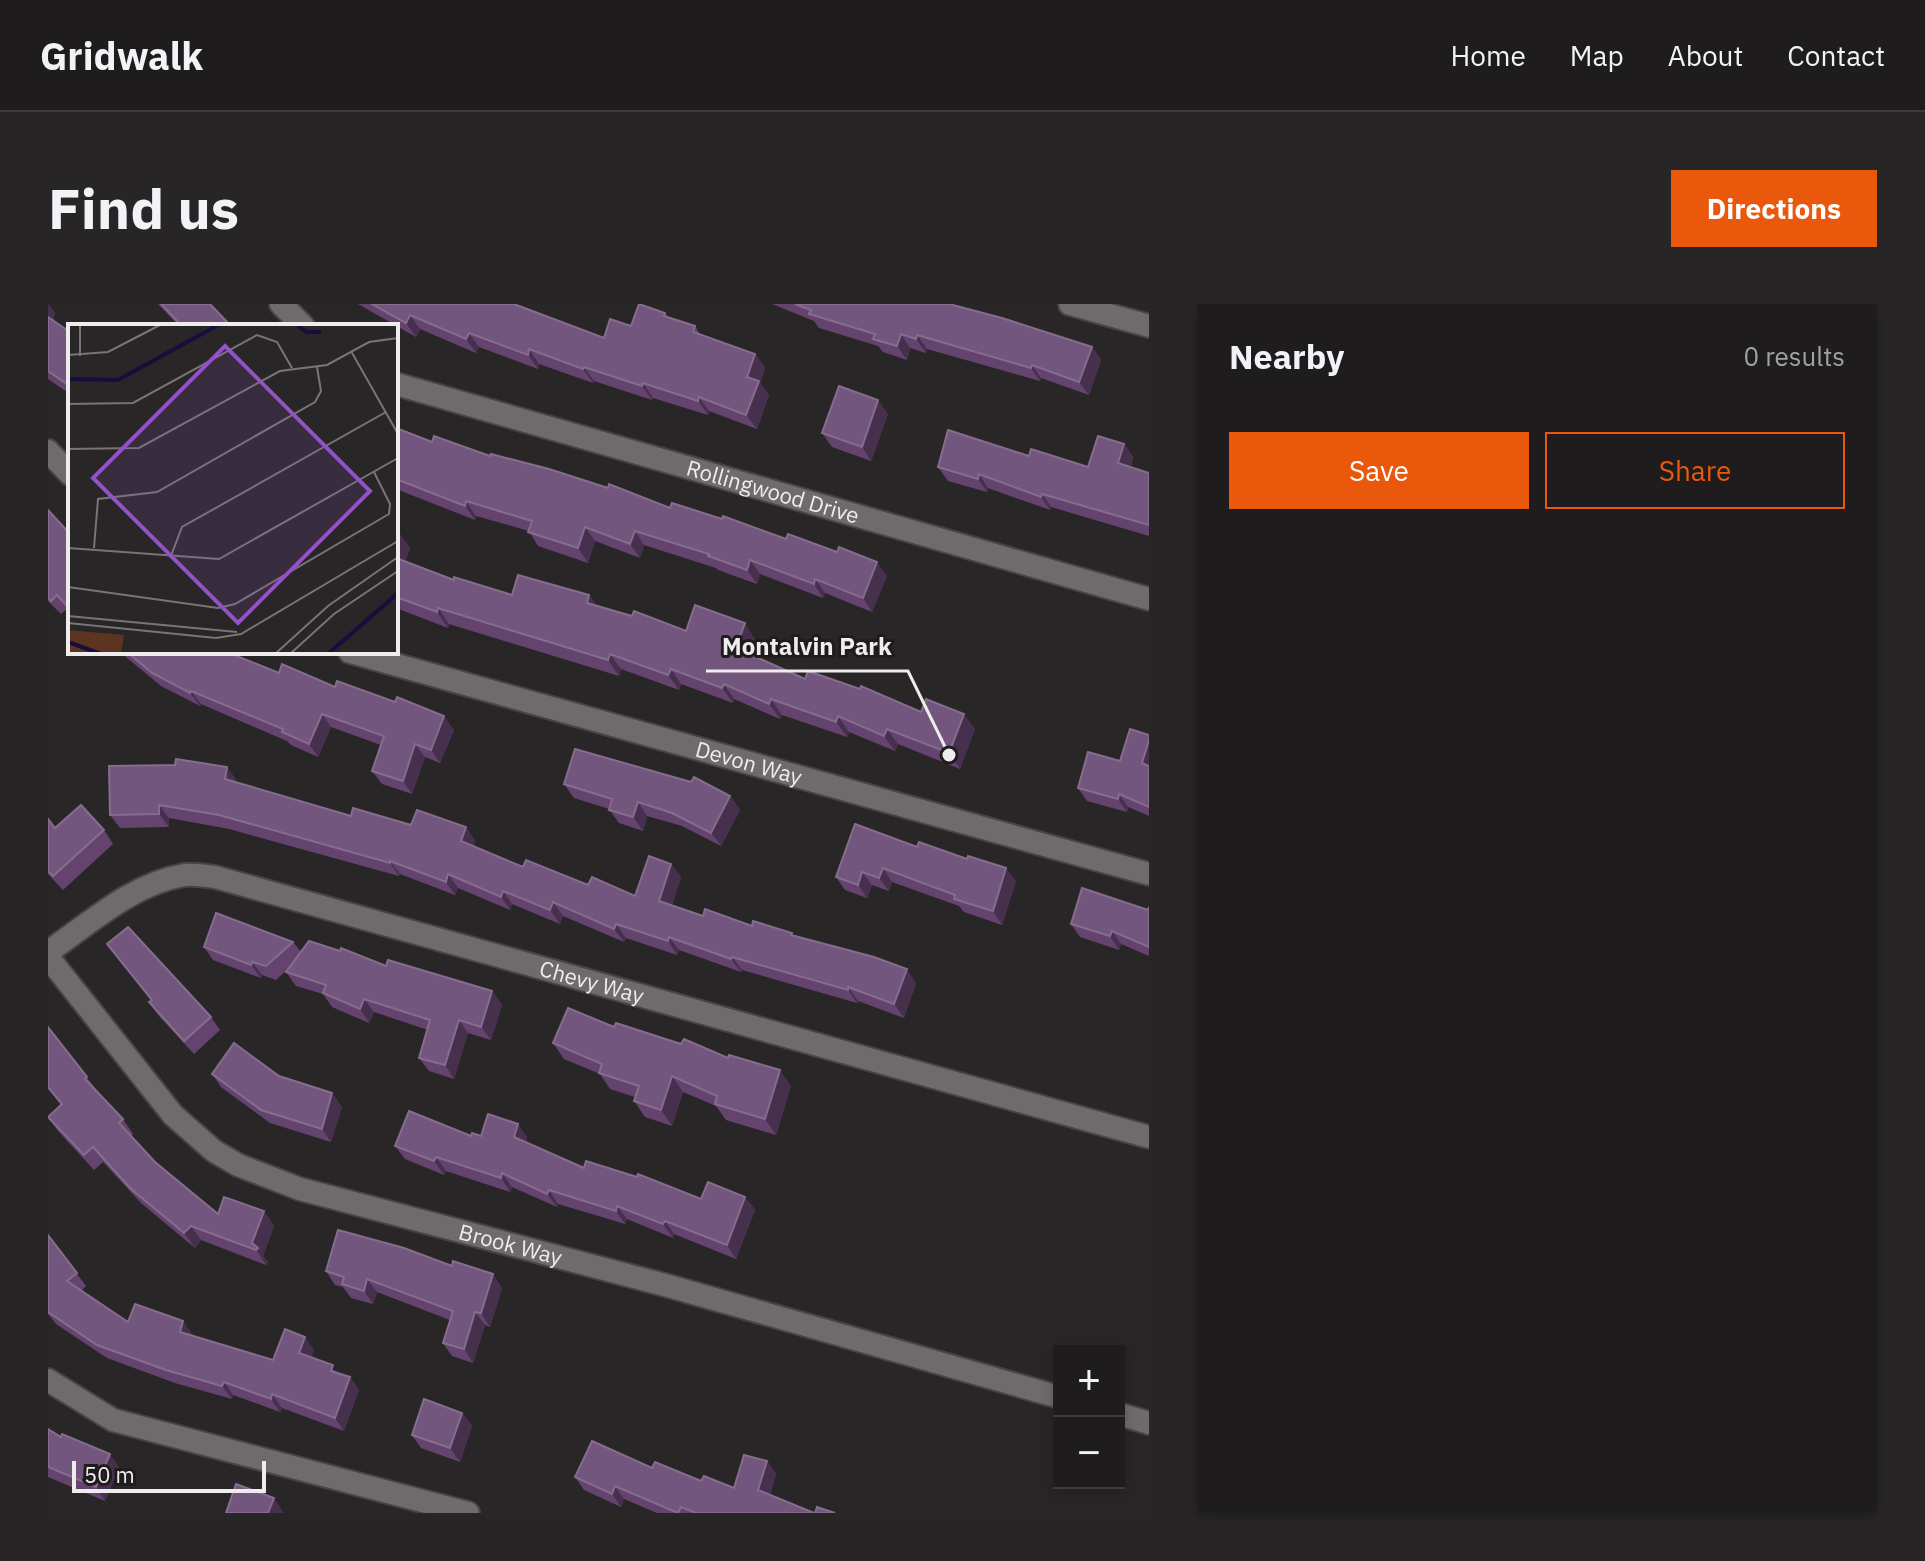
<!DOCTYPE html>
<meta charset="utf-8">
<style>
body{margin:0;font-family:"IBM Plex Sans",sans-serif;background:#272526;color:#f1f3f6}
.controls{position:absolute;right:24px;bottom:24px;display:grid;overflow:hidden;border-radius:0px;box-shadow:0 4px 12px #0003}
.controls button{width:72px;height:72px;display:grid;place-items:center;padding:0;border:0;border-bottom:2px solid #3c3a3b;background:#1f1c1d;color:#f1f3f6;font:40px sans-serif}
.scale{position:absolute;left:24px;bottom:20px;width:194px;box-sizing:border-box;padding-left:8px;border:4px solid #eeeced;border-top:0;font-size:22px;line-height:28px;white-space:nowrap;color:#eeeced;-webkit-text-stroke:6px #201c1e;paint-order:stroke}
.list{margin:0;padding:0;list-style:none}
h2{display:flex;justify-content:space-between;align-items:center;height:104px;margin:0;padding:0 32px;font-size:34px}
h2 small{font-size:26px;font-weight:400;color:#a1a1a4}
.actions{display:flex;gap:16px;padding:24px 32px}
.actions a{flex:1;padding:18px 0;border:2px solid #ea580c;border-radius:0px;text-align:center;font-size:28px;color:#ea580c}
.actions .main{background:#ea580c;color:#fff}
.map{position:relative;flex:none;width:1101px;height:1209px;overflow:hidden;border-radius:0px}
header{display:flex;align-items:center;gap:48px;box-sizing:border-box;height:112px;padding:0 40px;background:#1f1c1d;border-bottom:2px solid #3c3a3b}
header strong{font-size:38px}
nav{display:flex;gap:44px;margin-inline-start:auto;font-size:28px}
.intro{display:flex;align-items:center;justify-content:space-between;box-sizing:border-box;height:192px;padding:0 48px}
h1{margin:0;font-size:56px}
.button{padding:20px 36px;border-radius:0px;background:#ea580c;color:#fff;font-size:28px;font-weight:700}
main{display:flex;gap:48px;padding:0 48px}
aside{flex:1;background:#1f1c1d;border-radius:0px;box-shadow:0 4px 12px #0003}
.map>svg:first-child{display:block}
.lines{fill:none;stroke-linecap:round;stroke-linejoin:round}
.minor-casing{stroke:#474445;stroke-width:26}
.tertiary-casing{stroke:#474445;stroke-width:26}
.minor{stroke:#6f6b6d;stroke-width:22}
.tertiary{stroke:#6f6b6d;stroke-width:22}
.wall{fill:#64446f}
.shaded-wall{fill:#46304d}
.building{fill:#73567d;stroke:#866d8e;stroke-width:2}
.labels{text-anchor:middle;stroke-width:6;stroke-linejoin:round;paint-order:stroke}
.street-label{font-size:22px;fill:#eeeced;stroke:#201c1e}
.inset-river{fill:none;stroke:#180d3c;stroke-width:4}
.inset-road{fill:none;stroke:#787576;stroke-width:2}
.view{fill:#9252c8;fill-opacity:0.15;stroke:#9252c8;stroke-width:4}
.inset-edge{fill:none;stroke:#eeeced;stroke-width:4}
.leader{fill:none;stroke:#eeeced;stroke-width:3}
.callout-dot{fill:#eeeced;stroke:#201c1e;stroke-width:3}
.callout-label{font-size:24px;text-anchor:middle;font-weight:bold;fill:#eeeced;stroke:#201c1e;stroke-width:6;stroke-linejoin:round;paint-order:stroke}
</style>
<header>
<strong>Gridwalk</strong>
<nav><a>Home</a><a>Map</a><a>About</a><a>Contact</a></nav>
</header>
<div class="intro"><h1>Find us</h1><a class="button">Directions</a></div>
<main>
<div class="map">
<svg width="1101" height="1209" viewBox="0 0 1101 1209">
<rect width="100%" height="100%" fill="#292627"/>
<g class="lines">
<defs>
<g id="minor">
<path d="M 1022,0 L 1101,22"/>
<path d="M 0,147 L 22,170"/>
<path id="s1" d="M 302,348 L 1101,570"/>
<path id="s2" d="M 0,648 C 42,619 84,580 136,571 C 146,570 157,572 167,573 L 1101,833"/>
<path id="s3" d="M 0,653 L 125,811 L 166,847 L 190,861 L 252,885 L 617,981 L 1011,1093"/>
<path d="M 0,1076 L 65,1116 L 420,1209"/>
<path d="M 1071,1110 L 1101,1119"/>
</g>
<g id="tertiary">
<path d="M 233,0 L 255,22"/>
<path id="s4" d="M 348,80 L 1101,295"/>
</g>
</defs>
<use href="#minor" class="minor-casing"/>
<use href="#tertiary" class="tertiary-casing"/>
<use href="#minor" class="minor"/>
<use href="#tertiary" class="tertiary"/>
</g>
<g class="wall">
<path d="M 0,0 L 7,9 L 5,16 L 22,28 L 22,90 L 0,75 Z"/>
<path d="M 110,0 L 162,0 L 183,22 L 131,22 Z"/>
<path d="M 310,0 L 466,0 L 556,34 L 617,9 L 621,14 L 647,22 L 652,30 L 707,50 L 717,64 L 712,79 L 721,91 L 709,125 L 661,107 L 660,111 L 605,94 L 604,96 L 546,77 L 545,79 L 491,60 L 490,65 L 431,43 L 428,49 L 372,25 L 368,33 Z"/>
<path d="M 724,0 L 901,0 L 1044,43 L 1053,56 L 1041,91 L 993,74 L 992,77 L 879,45 L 878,49 L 862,44 L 859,56 L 835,48 L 830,42 L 771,24 L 766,17 Z"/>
<path d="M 840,110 L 823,157 L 784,143 L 774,129 Z"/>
<path d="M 348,124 L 384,138 L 442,152 L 622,204 L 839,272 L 824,308 L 777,289 L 775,294 L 712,270 L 709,280 L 670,266 L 668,264 L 596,241 L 592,254 L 547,237 L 540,259 L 490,242 L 481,227 L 428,212 L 427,216 L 348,185 Z"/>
<path d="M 1076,140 L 1085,153 L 1083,163 L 1101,169 L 1101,232 L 1003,203 L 1002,206 L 940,184 L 939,188 L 900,177 L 890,163 L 981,152 L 1040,163 Z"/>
<path d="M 0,206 L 22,230 L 22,308 L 19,305 L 13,310 L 0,297 Z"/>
<path d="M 348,228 L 351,229 L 362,244 L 357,258 L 406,276 L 464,291 L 541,291 L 549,302 L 584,312 L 638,327 L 707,335 L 702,350 L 757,375 L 873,408 L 927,425 L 912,465 L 850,440 L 847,447 L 801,428 L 799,433 L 734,411 L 732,415 L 686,395 L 685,399 L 633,380 L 631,386 L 573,365 L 571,372 L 401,320 L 400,324 L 348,304 Z"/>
<path d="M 72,348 L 172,348 L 231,369 L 287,383 L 406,426 L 392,459 L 377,453 L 364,490 L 334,480 L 324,467 L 333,441 L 283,423 L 270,453 L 243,441 L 239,437 L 153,400 L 152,402 L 113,382 Z"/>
<path d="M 1101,431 L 1101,512 L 1080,503 L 1079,508 L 1039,497 L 1030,484 L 1072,457 Z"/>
<path d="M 179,463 L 188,476 L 188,478 L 303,512 L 363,521 L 418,523 L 427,537 L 425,542 L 475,563 L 540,581 L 587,592 L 623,560 L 633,573 L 624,601 L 655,612 L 746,632 L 868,679 L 856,714 L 810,697 L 809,699 L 694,666 L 693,668 L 631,646 L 629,651 L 578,634 L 576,638 L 515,612 L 512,620 L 464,600 L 462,606 L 410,584 L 407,591 L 352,570 L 351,572 L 181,525 L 121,514 L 121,523 L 72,524 L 62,511 Z"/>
<path d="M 516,480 L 682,492 L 692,506 L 673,542 L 634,522 L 599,512 L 595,527 L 571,519 L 561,505 L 526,494 Z"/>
<path d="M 0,515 L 7,524 L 56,526 L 65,540 L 15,586 L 0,570 Z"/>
<path d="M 807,520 L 968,577 L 954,621 L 916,608 L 911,602 L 844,578 L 841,587 L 824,581 L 819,594 L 797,586 L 788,573 Z"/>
<path d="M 1101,603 L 1101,652 L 1073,640 L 1071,646 L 1032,633 L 1023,620 L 1100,606 Z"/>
<path d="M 245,638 L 253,648 L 338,662 L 444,687 L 454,701 L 443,736 L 420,729 L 406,775 L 381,767 L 371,754 L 380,726 L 326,708 L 321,719 L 284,703 L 275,690 L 248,682 L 238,668 L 243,662 L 228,676 L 214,671 L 213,674 L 165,656 L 156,643 Z"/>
<path d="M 59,640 L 163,713 L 172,726 L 146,750 L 111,712 L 101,698 L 103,696 Z"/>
<path d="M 0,723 L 50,788 L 75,815 L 85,830 L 83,832 L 107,858 L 170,910 L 216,907 L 226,922 L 215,952 L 220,958 L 218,961 L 153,936 L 147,944 L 93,899 L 55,858 L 46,866 L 10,827 L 0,813 L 13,801 L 0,785 Z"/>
<path d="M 566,723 L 743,782 L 728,831 L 678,816 L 668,802 L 635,788 L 624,822 L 597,813 L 586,797 L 587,793 L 562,785 L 552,770 L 516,755 L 505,739 Z"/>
<path d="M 164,770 L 231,772 L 284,789 L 294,803 L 283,838 L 222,819 L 173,783 Z"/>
<path d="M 433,832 L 479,833 L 478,838 L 536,864 L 653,895 L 697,893 L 707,906 L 688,955 L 626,930 L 625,934 L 579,915 L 577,920 L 510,900 L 509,903 L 464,883 L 462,888 L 398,867 L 396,871 L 357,855 L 347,842 Z"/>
<path d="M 0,931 L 38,982 L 33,987 L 80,1018 L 145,1031 L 144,1032 L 225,1056 L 266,1046 L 263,1053 L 291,1069 L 302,1073 L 311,1086 L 296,1127 L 234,1104 L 232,1108 L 185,1091 L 184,1095 L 127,1079 L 59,1054 L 8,1020 L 0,1010 Z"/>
<path d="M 278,967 L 454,984 L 442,1023 L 437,1021 L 425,1059 L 404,1052 L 395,1039 L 402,1016 L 329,988 L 325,1000 L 303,994 L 295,983 L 287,981 Z"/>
<path d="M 414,1109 L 424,1122 L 412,1158 L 373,1144 L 364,1131 Z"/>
<path d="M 0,1125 L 71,1163 L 57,1197 L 0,1173 Z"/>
<path d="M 719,1157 L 728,1170 L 722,1191 L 766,1209 L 609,1209 L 576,1195 L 573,1203 L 536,1186 L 527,1173 L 604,1164 L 653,1177 L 686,1184 Z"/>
</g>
<g class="shaded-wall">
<path d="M 0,0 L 7,9 L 4,23 L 0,18 Z"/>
<path d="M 362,11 L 372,25 L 368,33 L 358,19 Z"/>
<path d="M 421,29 L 431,43 L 428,49 L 418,35 Z"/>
<path d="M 853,30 L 862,44 L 859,56 L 849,42 Z"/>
<path d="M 869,31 L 879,45 L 878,49 L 868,35 Z"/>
<path d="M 1044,43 L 1053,56 L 1041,91 L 1031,78 Z"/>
<path d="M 481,45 L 491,60 L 490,65 L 480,51 Z"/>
<path d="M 707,50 L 717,64 L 712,79 L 721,91 L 709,125 L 698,111 L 699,73 Z"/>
<path d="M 984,61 L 993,74 L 992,77 L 983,64 Z"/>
<path d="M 536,63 L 546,77 L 545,79 L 535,65 Z"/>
<path d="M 595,79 L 605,94 L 604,96 L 594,82 Z"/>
<path d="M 651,93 L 661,107 L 660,111 L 650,97 Z"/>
<path d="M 830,96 L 840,110 L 823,157 L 814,143 Z"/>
<path d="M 1076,140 L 1085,153 L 1080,173 L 1070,159 Z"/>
<path d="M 931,170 L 940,184 L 939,188 L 930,175 Z"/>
<path d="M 994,190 L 1003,203 L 1002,206 L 993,193 Z"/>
<path d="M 418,197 L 428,212 L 427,216 L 417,202 Z"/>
<path d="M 537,223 L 547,237 L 540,259 L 530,244 Z"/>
<path d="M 587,227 L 596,241 L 592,254 L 582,240 Z"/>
<path d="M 351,229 L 362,244 L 354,268 L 348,259 L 348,238 Z"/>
<path d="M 702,256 L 712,270 L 709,280 L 699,266 Z"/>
<path d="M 829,258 L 839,272 L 824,308 L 815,294 Z"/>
<path d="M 767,275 L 777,289 L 775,294 L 766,280 Z"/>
<path d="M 541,291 L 552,307 L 539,299 Z"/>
<path d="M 390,304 L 401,320 L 400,324 L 389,308 Z"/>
<path d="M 697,319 L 707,335 L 699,359 L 688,344 Z"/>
<path d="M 562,350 L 573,365 L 571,372 L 560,356 Z"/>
<path d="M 623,365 L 633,380 L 631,386 L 620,371 Z"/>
<path d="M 676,380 L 686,395 L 685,399 L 674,384 Z"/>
<path d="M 143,387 L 153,400 L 152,402 L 142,389 Z"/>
<path d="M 723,395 L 734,411 L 732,415 L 721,400 Z"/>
<path d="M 274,410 L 283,423 L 270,453 L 261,440 Z"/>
<path d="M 916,410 L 927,425 L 912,465 L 901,449 Z"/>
<path d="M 396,412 L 406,426 L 392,459 L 383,446 Z"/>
<path d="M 790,412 L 801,428 L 799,433 L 788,418 Z"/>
<path d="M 839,425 L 850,440 L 847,447 L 836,432 Z"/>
<path d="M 1101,436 L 1101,468 L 1094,459 Z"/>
<path d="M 367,440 L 377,453 L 364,490 L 355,477 Z"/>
<path d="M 179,463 L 188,476 L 186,488 L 177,475 Z"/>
<path d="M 1071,490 L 1080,503 L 1079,508 L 1070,495 Z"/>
<path d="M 682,492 L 692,506 L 673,542 L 663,529 Z"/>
<path d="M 590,498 L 599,512 L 595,527 L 585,513 Z"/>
<path d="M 111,501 L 121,514 L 121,523 L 111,510 Z"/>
<path d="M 418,523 L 427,537 L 422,551 L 413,537 Z"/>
<path d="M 342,557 L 352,570 L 351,572 L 342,559 Z"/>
<path d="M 623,560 L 633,573 L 621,610 L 611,597 Z"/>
<path d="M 835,564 L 844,578 L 841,587 L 831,574 Z"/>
<path d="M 958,564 L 968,577 L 954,621 L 945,607 Z"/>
<path d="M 814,568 L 824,581 L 819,594 L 810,581 Z"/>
<path d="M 400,570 L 410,584 L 407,591 L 398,578 Z"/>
<path d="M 455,587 L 464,600 L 462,606 L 453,593 Z"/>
<path d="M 505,598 L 515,612 L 512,620 L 502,606 Z"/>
<path d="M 568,620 L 578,634 L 576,638 L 566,625 Z"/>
<path d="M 1064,627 L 1073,640 L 1071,646 L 1062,632 Z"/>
<path d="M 621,633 L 631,646 L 629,651 L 620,637 Z"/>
<path d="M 684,653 L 694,666 L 693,668 L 683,655 Z"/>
<path d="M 204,658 L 214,671 L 213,674 L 203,661 Z"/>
<path d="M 859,665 L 868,679 L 856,714 L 846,700 Z"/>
<path d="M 800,683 L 810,697 L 809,699 L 800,686 Z"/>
<path d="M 444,687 L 454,701 L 443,736 L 433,723 Z"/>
<path d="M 316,695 L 326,708 L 321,719 L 312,705 Z"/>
<path d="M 411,716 L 420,729 L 406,775 L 397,761 Z"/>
<path d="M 732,766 L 743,782 L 728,831 L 717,815 Z"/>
<path d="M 624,772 L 635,788 L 624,822 L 613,806 Z"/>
<path d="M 284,789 L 294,803 L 283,838 L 274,825 Z"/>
<path d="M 470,820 L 479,833 L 475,846 L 466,833 Z"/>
<path d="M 388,853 L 398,867 L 396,871 L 386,857 Z"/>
<path d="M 454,869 L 464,883 L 462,888 L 453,874 Z"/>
<path d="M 501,886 L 510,900 L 509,903 L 499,890 Z"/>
<path d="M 697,893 L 707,906 L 688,955 L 679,941 Z"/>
<path d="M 569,902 L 579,915 L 577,920 L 568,907 Z"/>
<path d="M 216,907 L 226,922 L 215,952 L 220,958 L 218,961 L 204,939 Z"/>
<path d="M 617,917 L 626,930 L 625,934 L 615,920 Z"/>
<path d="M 143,922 L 153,936 L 147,944 L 136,929 Z"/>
<path d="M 445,970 L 454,984 L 442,1023 L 433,1009 Z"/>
<path d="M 319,975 L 329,988 L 325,1000 L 316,987 Z"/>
<path d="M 427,1008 L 437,1021 L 425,1059 L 416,1045 Z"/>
<path d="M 135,1017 L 145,1031 L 141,1041 L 132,1028 Z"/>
<path d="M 257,1033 L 266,1046 L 260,1062 L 251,1049 Z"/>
<path d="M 302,1073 L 311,1086 L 296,1127 L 287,1114 Z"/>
<path d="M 176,1078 L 185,1091 L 184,1095 L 174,1082 Z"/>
<path d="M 224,1090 L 234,1104 L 232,1108 L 223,1095 Z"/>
<path d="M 414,1109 L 424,1122 L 412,1158 L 402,1144 Z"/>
<path d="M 62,1150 L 71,1163 L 57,1197 L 48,1183 Z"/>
<path d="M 719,1157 L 728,1170 L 719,1199 L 710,1186 Z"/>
<path d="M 567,1182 L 576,1195 L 573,1203 L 564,1190 Z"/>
<path d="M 226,1194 L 235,1208 L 235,1209 L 220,1209 Z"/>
</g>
<g class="building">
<path d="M 113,0 L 162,0 L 183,22 L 134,22 Z"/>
<path d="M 324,0 L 466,0 L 556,34 L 562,15 L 583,22 L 591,0 L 617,9 L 616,12 L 647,22 L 645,28 L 707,50 L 699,73 L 711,77 L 698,111 L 651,93 L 650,97 L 595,79 L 594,82 L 536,63 L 535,65 L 481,45 L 480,51 L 421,29 L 418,35 L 362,11 L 358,19 Z"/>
<path d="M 747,0 L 901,0 L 954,14 L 1044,43 L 1031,78 L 984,61 L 983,64 L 869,31 L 868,35 L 853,30 L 849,42 L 825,35 L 827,30 L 761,10 L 763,6 Z"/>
<path d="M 0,13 L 22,28 L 22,82 L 0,67 Z"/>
<path d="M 791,82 L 830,96 L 814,143 L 774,129 Z"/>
<path d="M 348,124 L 384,138 L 386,132 L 442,152 L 443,150 L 501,165 L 560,184 L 561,180 L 622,204 L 624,199 L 674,215 L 675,212 L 738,235 L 740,230 L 789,248 L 791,243 L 829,258 L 815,294 L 767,275 L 766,280 L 702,256 L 699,266 L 660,252 L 661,250 L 587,227 L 582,240 L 537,223 L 530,244 L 480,228 L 484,217 L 418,197 L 417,202 L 348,175 Z"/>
<path d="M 900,126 L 981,152 L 983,145 L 1040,163 L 1050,132 L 1076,140 L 1070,159 L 1101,169 L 1101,221 L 994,190 L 993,193 L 931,170 L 930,175 L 890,163 Z"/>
<path d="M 0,206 L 22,230 L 22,305 L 9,291 L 3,297 L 0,294 Z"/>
<path d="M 348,254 L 406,276 L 406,273 L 464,291 L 470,271 L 541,291 L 539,299 L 584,312 L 586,307 L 638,327 L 647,301 L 697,319 L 688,344 L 757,375 L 760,367 L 812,385 L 813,382 L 873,408 L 878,395 L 916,410 L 901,449 L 839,425 L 836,432 L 790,412 L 788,418 L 723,395 L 721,400 L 676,380 L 674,384 L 623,365 L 620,371 L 562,350 L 560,356 L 390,304 L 389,308 L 348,293 Z"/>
<path d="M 79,348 L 172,348 L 174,349 L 179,348 L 231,369 L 234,360 L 287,383 L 289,377 L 347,398 L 349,393 L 396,412 L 383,446 L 367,440 L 355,477 L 324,467 L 336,432 L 274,410 L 261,440 L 234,428 L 235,425 L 143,387 L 142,389 L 104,369 Z"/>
<path d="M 1082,425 L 1101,431 L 1101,436 L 1094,459 L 1101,462 L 1101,503 L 1071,490 L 1070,495 L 1030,484 L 1040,448 L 1072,457 Z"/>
<path d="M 527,445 L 643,478 L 646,473 L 682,492 L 663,529 L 624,509 L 590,498 L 585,513 L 561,506 L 564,495 L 516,480 Z"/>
<path d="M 128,455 L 179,463 L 177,475 L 303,512 L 305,504 L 363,521 L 369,506 L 418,523 L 413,537 L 475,563 L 478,556 L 540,581 L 544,573 L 587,592 L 601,552 L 623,560 L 611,597 L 655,612 L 657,605 L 704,622 L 705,617 L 744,629 L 743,631 L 826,653 L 859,665 L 846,700 L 800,683 L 800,686 L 684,653 L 683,655 L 621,633 L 620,637 L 568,620 L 566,625 L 505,598 L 502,606 L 455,587 L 453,593 L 400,570 L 398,578 L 342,557 L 342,559 L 171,511 L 111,501 L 111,510 L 62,511 L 61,462 L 127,461 Z"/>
<path d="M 33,501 L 56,526 L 5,572 L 0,567 L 0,515 L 7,524 Z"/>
<path d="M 807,520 L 869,543 L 871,538 L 919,555 L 920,552 L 958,564 L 945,607 L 906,595 L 907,591 L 835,564 L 831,574 L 814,568 L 810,581 L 788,573 Z"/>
<path d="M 1034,584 L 1100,606 L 1101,603 L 1101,643 L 1064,627 L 1062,632 L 1023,620 Z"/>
<path d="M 168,609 L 245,638 L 218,662 L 204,658 L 203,661 L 156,643 Z"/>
<path d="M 80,623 L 163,713 L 136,737 L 101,698 L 104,696 L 59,640 Z"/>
<path d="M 261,637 L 292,647 L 293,644 L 338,662 L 340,656 L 444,687 L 433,723 L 411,716 L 397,761 L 371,754 L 382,716 L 316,695 L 312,705 L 275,689 L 278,681 L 238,668 Z"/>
<path d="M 520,704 L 566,723 L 568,719 L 633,740 L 636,735 L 680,754 L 681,751 L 732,766 L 717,815 L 667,800 L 669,792 L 624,772 L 613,806 L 586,797 L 591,782 L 551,769 L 554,760 L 505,739 Z"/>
<path d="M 0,723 L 39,773 L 37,775 L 75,815 L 71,819 L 107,858 L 170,910 L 176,893 L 216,907 L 204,939 L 210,944 L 208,946 L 143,922 L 136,929 L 83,885 L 45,843 L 36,851 L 0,813 L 14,800 L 0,783 Z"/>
<path d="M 186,739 L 231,772 L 284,789 L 274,825 L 213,806 L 164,770 Z"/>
<path d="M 361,807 L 423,832 L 424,829 L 433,832 L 440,810 L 470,820 L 466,833 L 536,864 L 538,857 L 589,873 L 590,870 L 653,895 L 660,878 L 697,893 L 679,941 L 617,917 L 615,920 L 569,902 L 568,907 L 501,886 L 499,890 L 454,869 L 453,874 L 388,853 L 386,857 L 347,842 Z"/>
<path d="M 290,926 L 356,944 L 404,962 L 405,957 L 445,970 L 433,1009 L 427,1008 L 416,1045 L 395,1039 L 405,1007 L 319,975 L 316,987 L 294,980 L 296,973 L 278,967 Z"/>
<path d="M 0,931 L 29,969 L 19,977 L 80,1018 L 87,1000 L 135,1017 L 132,1028 L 225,1056 L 237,1025 L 257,1033 L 251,1049 L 285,1061 L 283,1067 L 302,1073 L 287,1114 L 224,1090 L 223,1095 L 176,1078 L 174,1082 L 118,1066 L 49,1041 L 0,1008 Z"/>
<path d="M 376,1095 L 414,1109 L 402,1144 L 364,1131 Z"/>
<path d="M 0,1125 L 13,1133 L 14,1130 L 62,1150 L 48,1183 L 0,1163 Z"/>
<path d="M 544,1137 L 604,1164 L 607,1158 L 653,1177 L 656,1172 L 686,1184 L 696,1151 L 719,1157 L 710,1186 L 766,1209 L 648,1209 L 633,1203 L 630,1209 L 567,1182 L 564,1190 L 527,1173 Z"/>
<path d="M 188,1180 L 226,1194 L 220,1209 L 178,1209 Z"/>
<path d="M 769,1203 L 787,1209 L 767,1209 Z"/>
</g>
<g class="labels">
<g class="street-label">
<text dy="8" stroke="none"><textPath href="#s4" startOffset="392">Rollingwood Drive</textPath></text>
<text dy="8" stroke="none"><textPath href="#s1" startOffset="414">Devon Way</textPath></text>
<text dy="8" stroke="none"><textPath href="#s2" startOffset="580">Chevy Way</textPath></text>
<text dy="8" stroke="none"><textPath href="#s3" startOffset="568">Brook Way</textPath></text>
</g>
</g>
<g transform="translate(20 20)">
<rect width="330" height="330" fill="#292627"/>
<path d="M 0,306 L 56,311 L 53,330 L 0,330 Z" fill="#5c341f"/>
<path class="inset-river" d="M 228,0 L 238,8 L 253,8M 0,55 L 50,56 L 152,0M 0,318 L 33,330M 260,330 L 330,269"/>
<path class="inset-road" d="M 12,0 L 12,32M 283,27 L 330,110M 0,31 L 40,28 L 94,0M 0,80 L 65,79 L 189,11 L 209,18 L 224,44M 0,125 L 71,124 L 212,47 L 259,41 L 301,18 L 330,14M 0,224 L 151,235 L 330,134M 26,224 L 30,175 L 89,168 L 247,78 L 253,67 L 249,43M 103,232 L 114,203 L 318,88M 0,263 L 150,284 L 167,280 L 321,190 L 322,180 L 306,148M 0,292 L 169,308M 0,299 L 148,314 L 173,310 L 330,217M 207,330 L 260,282 L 330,233M 222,330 L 266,290 L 330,247"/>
<path class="view" d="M 157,22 L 302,167 L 170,299 L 25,154 Z"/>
<rect width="330" height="330" class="inset-edge"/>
</g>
<path class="leader" d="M901 451L860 367H658"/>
<circle class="callout-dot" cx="901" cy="451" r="8"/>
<g class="callout-label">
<text x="759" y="351">Montalvin Park</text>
</g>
</svg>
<div class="controls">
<button>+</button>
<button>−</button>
</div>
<div class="scale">50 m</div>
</div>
<aside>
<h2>Nearby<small>0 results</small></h2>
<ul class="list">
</ul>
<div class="actions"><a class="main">Save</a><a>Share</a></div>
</aside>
</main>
